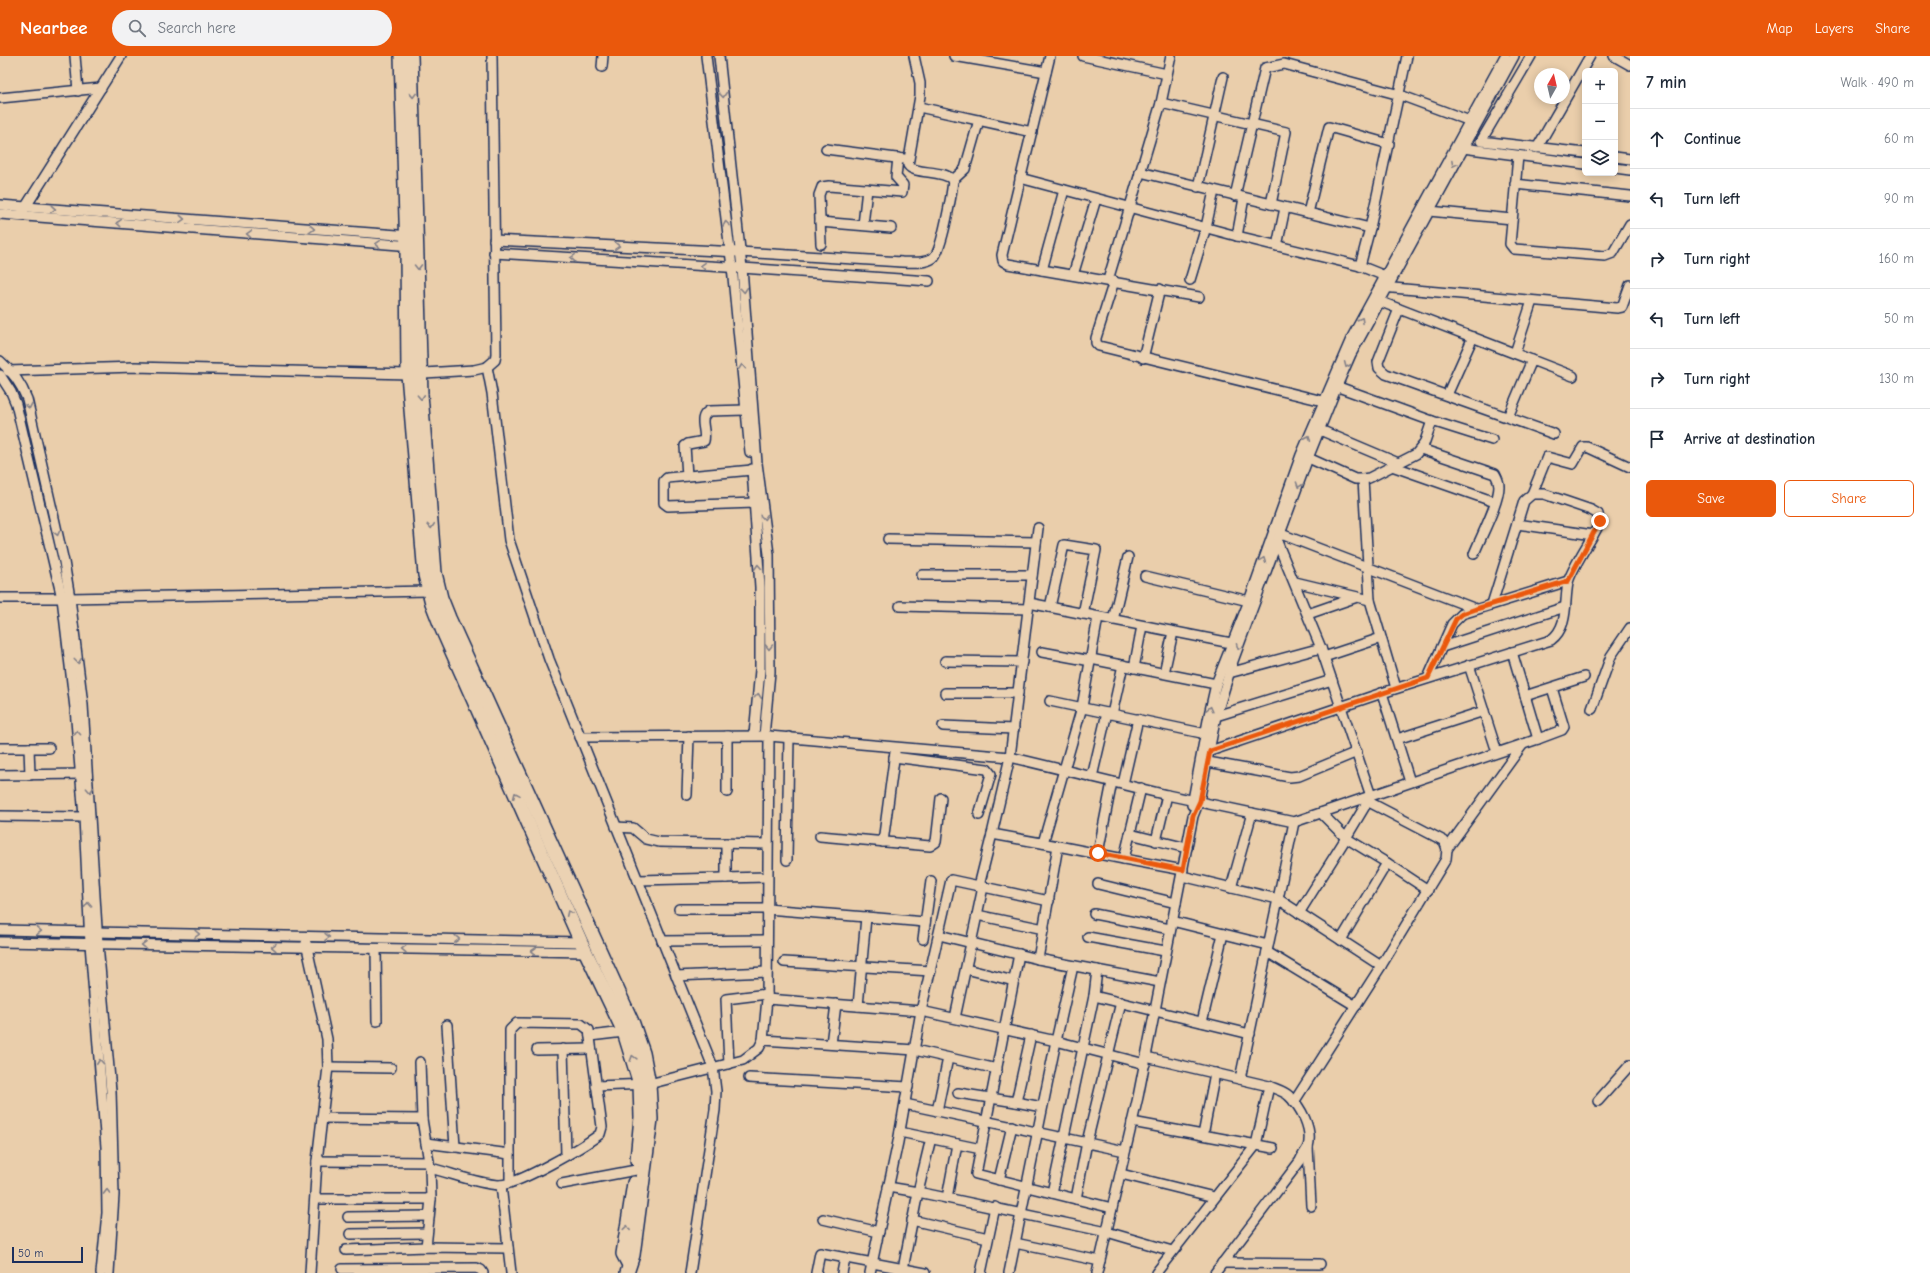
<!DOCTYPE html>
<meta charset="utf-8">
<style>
body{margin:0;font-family:"Comic Neue",sans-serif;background:#f2f2f3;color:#1f2937}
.controls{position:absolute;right:12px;top:12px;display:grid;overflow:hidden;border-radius:6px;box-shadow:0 2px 10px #0003}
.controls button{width:36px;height:36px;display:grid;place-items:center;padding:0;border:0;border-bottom:1px solid #e0e1e3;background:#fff;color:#1f2937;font:20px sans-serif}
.compass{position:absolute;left:1534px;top:12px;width:36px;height:36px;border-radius:50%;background:#fff;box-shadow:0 2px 10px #0003;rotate:8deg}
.scale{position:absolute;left:12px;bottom:10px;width:71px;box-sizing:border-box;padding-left:4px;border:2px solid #1b2f5e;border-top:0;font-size:11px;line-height:14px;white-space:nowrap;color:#1b2f5e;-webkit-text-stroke:3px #ebd2b3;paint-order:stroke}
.stop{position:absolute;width:12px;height:12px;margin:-9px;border:3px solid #ea580c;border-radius:50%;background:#fff}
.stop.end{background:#ea580c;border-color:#fff;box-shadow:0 1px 4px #0008}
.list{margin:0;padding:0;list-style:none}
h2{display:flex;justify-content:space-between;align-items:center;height:52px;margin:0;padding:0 16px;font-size:17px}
h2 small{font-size:13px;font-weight:400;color:#747a83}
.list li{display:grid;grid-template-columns:26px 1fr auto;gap:12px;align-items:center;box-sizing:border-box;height:60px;padding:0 16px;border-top:1px solid #e0e1e3}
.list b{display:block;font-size:15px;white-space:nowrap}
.list em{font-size:13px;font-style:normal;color:#747a83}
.actions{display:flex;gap:8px;padding:12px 16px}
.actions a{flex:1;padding:9px 0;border:1px solid #ea580c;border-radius:6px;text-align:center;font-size:14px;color:#ea580c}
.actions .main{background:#ea580c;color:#fff}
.icon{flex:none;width:22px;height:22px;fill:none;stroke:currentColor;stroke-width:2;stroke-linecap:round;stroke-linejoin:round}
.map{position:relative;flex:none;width:1630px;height:1217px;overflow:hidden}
header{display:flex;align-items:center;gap:24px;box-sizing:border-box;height:56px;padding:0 20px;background:#ea580c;color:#fff}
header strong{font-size:19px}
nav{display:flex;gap:22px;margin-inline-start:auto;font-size:14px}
.search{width:280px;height:36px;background:#f2f2f3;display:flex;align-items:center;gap:10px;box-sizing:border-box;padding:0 14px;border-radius:22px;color:#747a83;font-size:15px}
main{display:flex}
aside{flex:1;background:#fff}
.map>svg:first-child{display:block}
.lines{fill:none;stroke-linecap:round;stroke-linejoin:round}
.minor-casing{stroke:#1b2f5e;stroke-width:12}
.secondary-casing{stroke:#1b2f5e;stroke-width:16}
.minor{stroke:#ebd2b3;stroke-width:9}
.secondary{stroke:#ebd2b3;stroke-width:13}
.oneway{stroke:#838088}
.route{stroke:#ea580c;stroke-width:5}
</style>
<header>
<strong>Nearbee</strong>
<div class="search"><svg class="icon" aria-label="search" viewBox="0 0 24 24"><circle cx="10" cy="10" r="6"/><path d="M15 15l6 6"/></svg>Search here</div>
<nav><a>Map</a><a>Layers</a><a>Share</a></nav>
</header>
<main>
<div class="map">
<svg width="1630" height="1217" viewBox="0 0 1630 1217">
<rect width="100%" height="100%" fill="#eaceab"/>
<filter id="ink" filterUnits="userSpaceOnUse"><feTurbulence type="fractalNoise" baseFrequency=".025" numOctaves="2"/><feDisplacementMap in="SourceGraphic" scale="8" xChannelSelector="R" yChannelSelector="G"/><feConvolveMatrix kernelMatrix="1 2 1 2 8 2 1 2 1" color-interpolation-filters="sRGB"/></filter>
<g filter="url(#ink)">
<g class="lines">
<defs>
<g id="minor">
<path d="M 75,0 L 78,35"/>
<path d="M 706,0 L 732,211 L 750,396"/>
<path d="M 719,0 L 742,212 L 757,407 L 769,498 L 770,616 L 764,680"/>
<path d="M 954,0 L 1046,16"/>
<path d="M 1050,0 L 1002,199 L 1003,205 L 1008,208 L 1042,214 L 1199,241"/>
<path d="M 1083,0 L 1167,18"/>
<path d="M 1531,0 L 1481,85 L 1585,97"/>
<path d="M 1614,0 L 1630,9"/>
<path d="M 602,11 L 603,0"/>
<path d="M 0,42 L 101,32"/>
<path d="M 1161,47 L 1286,76 L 1271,148"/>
<path d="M 919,51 L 1032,76"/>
<path d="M 1463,92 L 1585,108"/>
<path d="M 1537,92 L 1590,0"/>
<path d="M 826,93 L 904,103"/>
<path d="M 1518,100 L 1510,188 L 1514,193 L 1605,200 L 1613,197 L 1630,168"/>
<path d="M 1615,101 L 1630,103"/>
<path d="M 1615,112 L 1630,114"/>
<path d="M 1140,116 L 1370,172"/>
<path d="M 1020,122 L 1237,180 L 1360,210 L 1370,172 L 1407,0"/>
<path d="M 953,124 L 965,113 L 979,64"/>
<path d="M 1515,128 L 1630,140"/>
<path d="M 1198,131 L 1223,21"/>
<path d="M 1235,140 L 1265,12 L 1284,8 L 1400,39 L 1470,65"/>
<path d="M 0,149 L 411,180"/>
<path d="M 23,155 L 121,0"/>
<path d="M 1429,155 L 1512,163"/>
<path d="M 1308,157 L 1329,71 L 1389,88"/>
<path d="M 0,158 L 412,190"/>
<path d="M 820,166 L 891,172"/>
<path d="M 863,169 L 867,133"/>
<path d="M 1237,180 L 1244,142"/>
<path d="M 494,184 L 739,196 L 902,206 C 913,206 924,208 933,202 C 942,196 952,136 953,124 C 942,113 914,119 908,109 L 920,40 L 920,27 L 914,0"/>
<path d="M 821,188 L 819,139 L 822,131 L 829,130 L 902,136 L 903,129 L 896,121 L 898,102"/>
<path d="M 1277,190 L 1285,152"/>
<path d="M 494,197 L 742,212 L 929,225"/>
<path d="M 1360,210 L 1385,220"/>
<path d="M 1042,214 L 1064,134"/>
<path d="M 1073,219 L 1096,143"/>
<path d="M 1108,224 L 1161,47 L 1171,0"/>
<path d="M 1190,224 L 1206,171 L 1214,135"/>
<path d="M 1114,225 L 1096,282 L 1096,287 L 1099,290 L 1323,345"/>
<path d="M 1382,231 L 1617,252 L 1622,251 L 1630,229"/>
<path d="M 1376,244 L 1573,320"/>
<path d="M 1399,253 L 1378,306 L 1379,312 L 1386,318 L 1554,378"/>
<path d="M 1515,297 L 1532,245"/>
<path d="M 1143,302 L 1160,233"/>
<path d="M 0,305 C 13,316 21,327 27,343 L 64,506 L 70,542 L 83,649 L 98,888 L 111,1035 L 114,1139 L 109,1217"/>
<path d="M 487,311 L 492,337 L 509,484 L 549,603 L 713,1011 L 716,1035 L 715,1054 L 690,1217"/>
<path d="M 8,315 L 135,311 L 408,318 L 474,314 L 487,311 L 495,304 L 496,298 L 492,0"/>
<path d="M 0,319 L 11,336 L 16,348 L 62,542 L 75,652 L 84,761 L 90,888 L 106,1091 L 107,1157 L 101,1217"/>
<path d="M 1333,329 L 1432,365 L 1492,384"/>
<path d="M 1447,339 L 1473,281"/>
<path d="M 1508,361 L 1532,304"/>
<path d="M 1320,374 L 1398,407"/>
<path d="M 1421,393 L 1495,418 C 1497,422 1499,425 1499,430 C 1499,447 1481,480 1474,498"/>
<path d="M 1304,400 L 1355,423 L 1363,423 L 1369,422 L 1416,398 L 1424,388 L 1432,365"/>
<path d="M 1392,410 L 1495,446"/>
<path d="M 752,413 L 760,531 L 760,614 L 754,679"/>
<path d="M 752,414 L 667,422 L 664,425 L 664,447 L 668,450 L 755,447"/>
<path d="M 687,420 L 685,390 L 688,388 L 704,385 C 707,374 697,362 709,355 L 746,354"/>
<path d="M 1363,423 L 1370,544 L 1396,632"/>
<path d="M 1532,438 L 1547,401 L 1573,408 L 1583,391 L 1587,391 L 1630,411"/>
<path d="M 1517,468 L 1593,479"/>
<path d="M 1038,472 L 1010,701 L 992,778 L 1058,790 L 1038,903 L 1160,926"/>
<path d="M 1281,478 L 1476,553"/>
<path d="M 888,483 L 1036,486"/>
<path d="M 1278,488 L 1321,592 L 1371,740 L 1346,782 L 1299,857"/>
<path d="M 922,519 L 1032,519"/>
<path d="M 1145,520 L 1249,545"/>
<path d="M 1295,526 L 1370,544"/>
<path d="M 0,542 L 70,542 L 429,535"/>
<path d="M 1029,547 L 1231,587"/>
<path d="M 900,550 L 1028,553"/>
<path d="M 1050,551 L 1064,489 L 1096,494 L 1083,558"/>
<path d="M 1308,558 L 1357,541"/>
<path d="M 1113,564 L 1128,501"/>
<path d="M 1442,591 L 1565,551"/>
<path d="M 1042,596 L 1091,605"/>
<path d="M 1324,601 L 1381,582"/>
<path d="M 1091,603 L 1216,628"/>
<path d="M 945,605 L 1022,606"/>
<path d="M 1469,609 L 1497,696"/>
<path d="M 1134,612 L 1142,570"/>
<path d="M 1164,617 L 1173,576"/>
<path d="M 1229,617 L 1321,592"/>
<path d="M 1428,622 L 1452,568 L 1462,558 L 1568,525"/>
<path d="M 945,637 L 1018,637"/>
<path d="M 1382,637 L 1410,726"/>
<path d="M 1525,640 L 1584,621"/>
<path d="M 1050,645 L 1211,679"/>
<path d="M 1592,653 L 1611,600 L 1630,572"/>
<path d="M 1112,658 L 1123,609"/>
<path d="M 1216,660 L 1332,624"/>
<path d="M 943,670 L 1014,673"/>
<path d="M 727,680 L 727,736"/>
<path d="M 769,680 L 767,943 L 921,955 L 1056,985 L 1145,1008"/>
<path d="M 580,681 L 769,680 L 1010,701 L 1167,739 L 1294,766 L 1538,683 L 1512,596"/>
<path d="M 1397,683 L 1484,655"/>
<path d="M 1538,683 L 1562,674 L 1564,671 L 1552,632"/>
<path d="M 0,692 L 49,692"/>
<path d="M 29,692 L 30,719"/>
<path d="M 1210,695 L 1382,637 L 1551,584 C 1569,570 1564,547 1568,527 C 1570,515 1591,484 1597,472 L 1599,465 L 1598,458 L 1591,454 L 1544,438 L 1532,438 L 1524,445 L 1492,548"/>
<path d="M 894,701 L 987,713 L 991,718 L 979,759"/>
<path d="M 1208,706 L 1290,721 L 1299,720 L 1357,696"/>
<path d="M 0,719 L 87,718"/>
<path d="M 1092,721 L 1107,657"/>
<path d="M 1123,728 L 1138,663"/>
<path d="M 1141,732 L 1124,803 L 1183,814"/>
<path d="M 687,739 L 689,680"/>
<path d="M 1192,749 L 1209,659 L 1216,628 L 1249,545 L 1301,399 L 1351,283 L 1505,0"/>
<path d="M 1321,757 L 1346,782 L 1387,807 L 1428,834"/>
<path d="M 0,760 L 84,761"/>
<path d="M 616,771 L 633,772 L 646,783 L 659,786 L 767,788"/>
<path d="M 1130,778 L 1187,792"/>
<path d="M 820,780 L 930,790 L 936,786 L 941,742"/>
<path d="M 1156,785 L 1167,739"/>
<path d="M 883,786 L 895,696"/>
<path d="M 1043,787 L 1082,651 L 1098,561"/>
<path d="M 1058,790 L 1124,803"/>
<path d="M 1447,793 L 1523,688"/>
<path d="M 1098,797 L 1112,726"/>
<path d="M 787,804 L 789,681"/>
<path d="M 1182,820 L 1278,843 L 1294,766"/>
<path d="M 726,822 L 726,787"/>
<path d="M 638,824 L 767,821"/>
<path d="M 1098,828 L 1176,847"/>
<path d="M 979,830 L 1049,845"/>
<path d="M 1231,832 L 1252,757"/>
<path d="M 679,853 L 767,853 L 866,861"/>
<path d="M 1094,858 L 1170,873"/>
<path d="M 977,859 L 1044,873"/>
<path d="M 1172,865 L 1268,889"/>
<path d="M 0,874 L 581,886"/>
<path d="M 939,879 L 1038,903"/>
<path d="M 1088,881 L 1165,895"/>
<path d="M 923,883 L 931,825"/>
<path d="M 1341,884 L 1387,807"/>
<path d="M 662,885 L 767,884"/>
<path d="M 0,886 L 587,896"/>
<path d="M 306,887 L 327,983 L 328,1011 L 317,1105 L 310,1217"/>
<path d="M 376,893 L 377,965"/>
<path d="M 1267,896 L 1356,950"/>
<path d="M 1019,898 L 976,1118 L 1112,1152"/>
<path d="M 784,906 L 931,915"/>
<path d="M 966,913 L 1014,925"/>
<path d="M 676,920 L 767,916"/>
<path d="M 1094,940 L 1250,978"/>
<path d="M 858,950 L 866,861 L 925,866"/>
<path d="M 955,962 L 983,831"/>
<path d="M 1202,966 L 1223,878"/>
<path d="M 447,969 L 455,1091"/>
<path d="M 1031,979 L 1016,1046 L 1042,1051"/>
<path d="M 590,980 L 624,976"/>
<path d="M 763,984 L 915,994 L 997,1013"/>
<path d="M 831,988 L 836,948"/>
<path d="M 563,993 L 566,1099"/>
<path d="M 537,994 L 591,993"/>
<path d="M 1146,1001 L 1269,1030 C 1275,1033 1284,1035 1289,1040 C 1301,1051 1313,1073 1308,1091 C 1306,1095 1302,1100 1300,1105 L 1215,1217"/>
<path d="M 420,1006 L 422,1063 L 430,1112 L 431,1143 L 426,1191"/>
<path d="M 729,1008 L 726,943 L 767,938"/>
<path d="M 328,1011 L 391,1012"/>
<path d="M 749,1022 L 908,1031"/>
<path d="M 1240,1023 L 1278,843 L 1381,910"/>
<path d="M 596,1030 L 649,1028 L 743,1004 L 759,992 L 763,984 L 767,943"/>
<path d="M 958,1037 L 1016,1046"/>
<path d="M 1598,1045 L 1630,1009"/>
<path d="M 1294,1046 L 1381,910 L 1446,803 L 1447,793 L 1444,785 L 1367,745"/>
<path d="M 905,1048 L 1125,1095"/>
<path d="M 937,1055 L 948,1002"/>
<path d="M 322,1062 L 422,1063"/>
<path d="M 1132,1066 L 1273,1092"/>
<path d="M 900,1076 L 981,1093"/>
<path d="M 1203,1079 L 1215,1017"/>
<path d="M 931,1082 L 918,1136 L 1107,1176 L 1172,1195"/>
<path d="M 426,1087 L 510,1098"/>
<path d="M 1308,1091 L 1311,1150"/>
<path d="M 317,1105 L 429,1106"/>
<path d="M 430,1112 C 451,1117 478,1128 499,1129 C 518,1129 583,1091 600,1078 L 602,1071 L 589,974 L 581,968 L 517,967 L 510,974 L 510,1127"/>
<path d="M 1121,1118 L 1214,1141"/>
<path d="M 999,1124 L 1012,1070"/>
<path d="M 562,1128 L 636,1114"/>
<path d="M 501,1129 L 511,1217"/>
<path d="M 888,1131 L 918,1136 L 903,1213"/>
<path d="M 1052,1137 L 1094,940 L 1097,914"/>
<path d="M 947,1142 L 957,1088"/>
<path d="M 316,1143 L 431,1143"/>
<path d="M 1076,1143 L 1087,1086 L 1121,946"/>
<path d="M 348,1161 L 429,1160"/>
<path d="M 823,1163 L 879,1176"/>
<path d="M 912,1164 L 988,1182"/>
<path d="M 350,1178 L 427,1177"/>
<path d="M 1015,1187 L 1100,1205"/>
<path d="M 346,1194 L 426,1191 L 508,1192"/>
<path d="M 1222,1207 L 1320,1208"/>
<path d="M 342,1213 L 476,1212 L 481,1214 L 483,1217"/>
<path d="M 816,1217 L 820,1197 L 925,1217"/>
<path d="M 842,1217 L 845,1202"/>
<path d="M 870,1217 L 898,1086 L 921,955 L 951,824 L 979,830 L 992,778"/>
<path d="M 981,1217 L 995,1151"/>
<path d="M 1009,1217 L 1056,985 L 1073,910"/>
<path d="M 1097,1217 L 1138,1041 L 1193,760 L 1199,745 L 1216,660 L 1233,605 L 1308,402 L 1337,330 L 1351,298 L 1514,0"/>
<path d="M 1156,1217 L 1256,1089 L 1269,1030"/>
</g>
<g id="secondary">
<path d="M 401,0 L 407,195 L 408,318 L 425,519 L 432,547 L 442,573 L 581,886 L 624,976 L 640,1028 L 641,1061 L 637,1104"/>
<path d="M 411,0 L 421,338 L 435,517 L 441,542 L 449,562 L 633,968 L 643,997 L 649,1028 L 651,1063 L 633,1199 L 627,1217"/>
<path d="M 629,1209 L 623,1198 L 634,1127"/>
</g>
</defs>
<use href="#minor" class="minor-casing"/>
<use href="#secondary" class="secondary-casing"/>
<use href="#minor" class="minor"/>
<use href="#secondary" class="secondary"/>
</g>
<defs><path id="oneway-chevron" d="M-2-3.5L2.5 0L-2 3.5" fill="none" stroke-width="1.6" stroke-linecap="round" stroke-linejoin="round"/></defs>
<g class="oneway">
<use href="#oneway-chevron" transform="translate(413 39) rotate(88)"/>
<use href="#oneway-chevron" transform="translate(723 39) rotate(84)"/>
<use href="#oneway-chevron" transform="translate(1454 108) rotate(118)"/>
<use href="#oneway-chevron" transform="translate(53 153) rotate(4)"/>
<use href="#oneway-chevron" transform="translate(182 163) rotate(4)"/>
<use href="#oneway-chevron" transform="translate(119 167) rotate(-175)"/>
<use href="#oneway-chevron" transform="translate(726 168) rotate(-97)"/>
<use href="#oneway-chevron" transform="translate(312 173) rotate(4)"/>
<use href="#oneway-chevron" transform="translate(249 178) rotate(-176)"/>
<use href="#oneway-chevron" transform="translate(378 188) rotate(-176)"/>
<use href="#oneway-chevron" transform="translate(617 190) rotate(3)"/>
<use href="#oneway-chevron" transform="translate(573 202) rotate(-177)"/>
<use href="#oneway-chevron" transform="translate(703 210) rotate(-177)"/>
<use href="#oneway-chevron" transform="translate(418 211) rotate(89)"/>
<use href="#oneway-chevron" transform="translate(744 234) rotate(85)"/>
<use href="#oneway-chevron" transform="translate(1361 264) rotate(-61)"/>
<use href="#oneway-chevron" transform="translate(1347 309) rotate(113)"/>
<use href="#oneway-chevron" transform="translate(742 311) rotate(-96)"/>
<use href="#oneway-chevron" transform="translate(421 341) rotate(87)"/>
<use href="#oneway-chevron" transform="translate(29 350) rotate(78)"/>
<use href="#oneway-chevron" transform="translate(1308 382) rotate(-67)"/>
<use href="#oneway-chevron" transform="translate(1299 429) rotate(109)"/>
<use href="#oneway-chevron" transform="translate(764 461) rotate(83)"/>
<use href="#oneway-chevron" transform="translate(431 470) rotate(85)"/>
<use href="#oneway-chevron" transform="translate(57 477) rotate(77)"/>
<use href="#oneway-chevron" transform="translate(1263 504) rotate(-69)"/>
<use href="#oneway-chevron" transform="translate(758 511) rotate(-93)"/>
<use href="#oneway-chevron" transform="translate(769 591) rotate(90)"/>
<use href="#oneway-chevron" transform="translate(1239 591) rotate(111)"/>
<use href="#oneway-chevron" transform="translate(78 605) rotate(83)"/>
<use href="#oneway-chevron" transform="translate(758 640) rotate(-85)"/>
<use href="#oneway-chevron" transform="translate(1210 653) rotate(-76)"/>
<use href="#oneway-chevron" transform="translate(77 677) rotate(-94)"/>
<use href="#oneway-chevron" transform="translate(90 734) rotate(87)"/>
<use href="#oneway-chevron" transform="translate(516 739) rotate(-114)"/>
<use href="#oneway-chevron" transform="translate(88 849) rotate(-93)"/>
<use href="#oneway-chevron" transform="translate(569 857) rotate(-114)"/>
<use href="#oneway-chevron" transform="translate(39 875) rotate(1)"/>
<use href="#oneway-chevron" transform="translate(197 878) rotate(1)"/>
<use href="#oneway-chevron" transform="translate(327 881) rotate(1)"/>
<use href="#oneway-chevron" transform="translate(457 883) rotate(1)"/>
<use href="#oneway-chevron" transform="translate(144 889) rotate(-179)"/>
<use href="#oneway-chevron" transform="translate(274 891) rotate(-179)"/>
<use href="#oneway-chevron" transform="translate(404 893) rotate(-179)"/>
<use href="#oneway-chevron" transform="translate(534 895) rotate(-179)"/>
<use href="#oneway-chevron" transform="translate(633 1002) rotate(-107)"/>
<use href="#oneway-chevron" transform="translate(100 1006) rotate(-95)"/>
<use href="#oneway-chevron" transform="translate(107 1136) rotate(-91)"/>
<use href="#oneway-chevron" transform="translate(627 1172) rotate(-81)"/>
</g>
</g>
<g class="lines" filter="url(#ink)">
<path class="route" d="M 1098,797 L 1183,814 L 1193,760 L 1200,745 L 1210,695 L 1428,622 L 1456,563 L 1462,558 L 1476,553 L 1568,525 L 1600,465"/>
</g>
</svg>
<div class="controls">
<button>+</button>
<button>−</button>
<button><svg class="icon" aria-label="layers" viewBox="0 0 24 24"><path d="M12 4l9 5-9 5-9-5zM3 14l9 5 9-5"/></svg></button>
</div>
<svg class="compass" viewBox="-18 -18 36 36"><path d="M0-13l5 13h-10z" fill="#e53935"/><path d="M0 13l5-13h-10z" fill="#747a83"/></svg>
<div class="scale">50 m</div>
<div class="stop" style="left:1098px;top:797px"></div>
<div class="stop end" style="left:1600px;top:465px"></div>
</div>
<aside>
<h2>7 min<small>Walk · 490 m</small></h2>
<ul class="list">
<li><svg class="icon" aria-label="ahead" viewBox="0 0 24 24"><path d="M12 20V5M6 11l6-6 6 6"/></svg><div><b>Continue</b></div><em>60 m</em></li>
<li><svg class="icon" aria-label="left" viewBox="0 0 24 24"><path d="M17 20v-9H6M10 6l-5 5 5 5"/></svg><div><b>Turn left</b></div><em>90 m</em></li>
<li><svg class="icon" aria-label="right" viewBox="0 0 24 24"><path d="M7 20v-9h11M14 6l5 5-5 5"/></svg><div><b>Turn right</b></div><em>160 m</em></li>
<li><svg class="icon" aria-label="left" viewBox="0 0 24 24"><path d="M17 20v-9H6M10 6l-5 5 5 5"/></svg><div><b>Turn left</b></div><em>50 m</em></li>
<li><svg class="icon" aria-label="right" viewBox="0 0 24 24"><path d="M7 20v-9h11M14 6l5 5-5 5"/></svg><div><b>Turn right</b></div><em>130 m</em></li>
<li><svg class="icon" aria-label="arrive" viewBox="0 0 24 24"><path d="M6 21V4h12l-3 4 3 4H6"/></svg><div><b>Arrive at destination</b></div></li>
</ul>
<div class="actions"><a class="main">Save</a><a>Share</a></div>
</aside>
</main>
